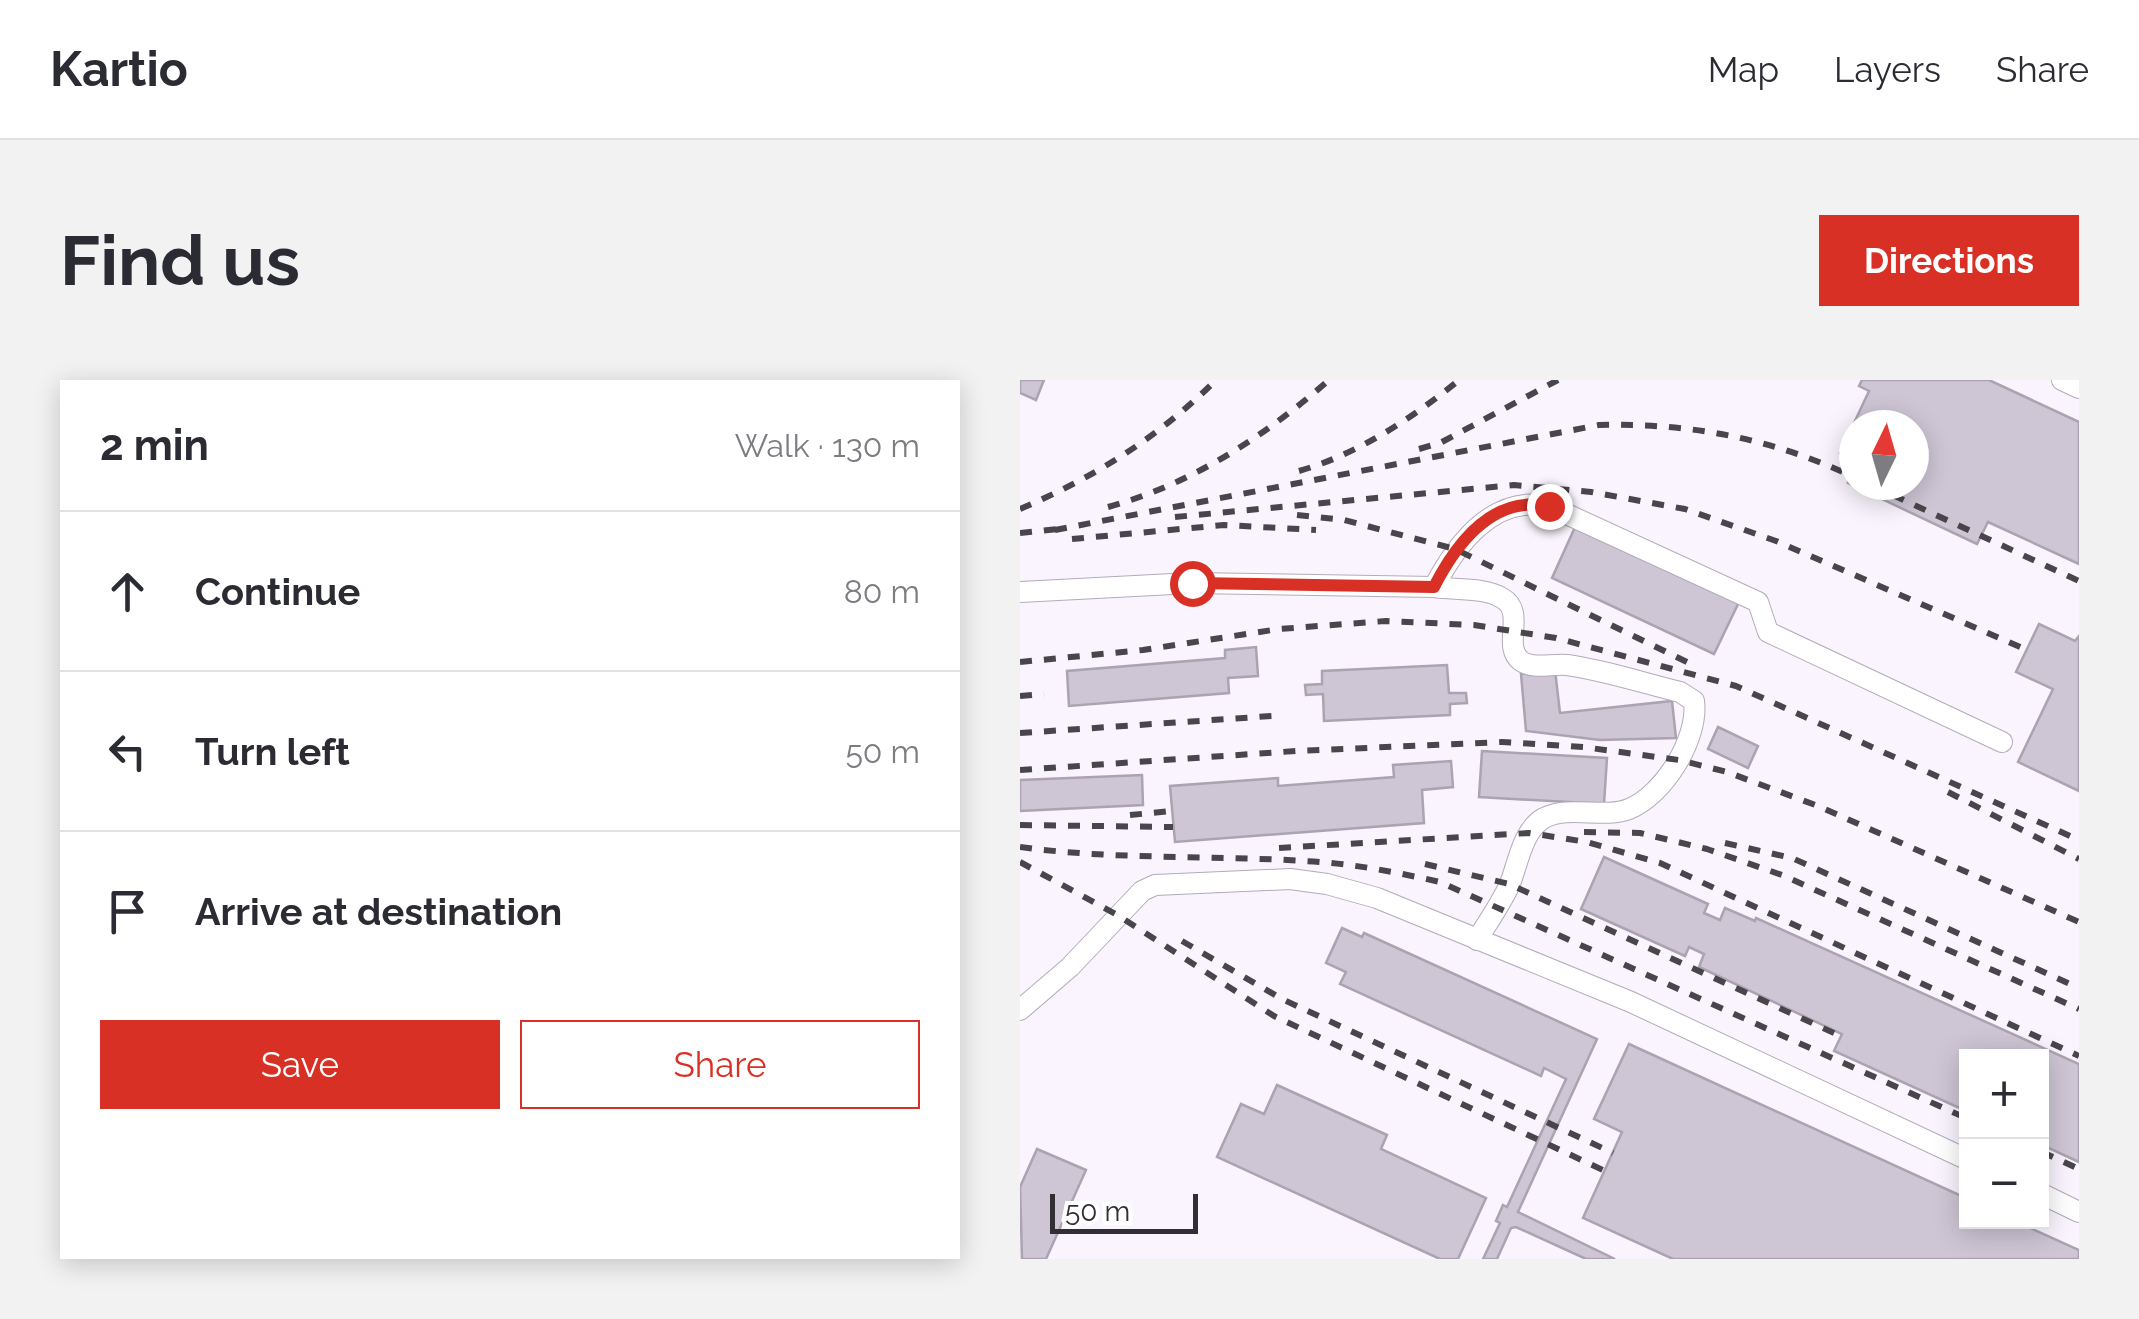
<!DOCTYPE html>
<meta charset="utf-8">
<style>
body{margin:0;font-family:Raleway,sans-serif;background:#f2f2f3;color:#2b2b33}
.controls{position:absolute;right:30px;bottom:30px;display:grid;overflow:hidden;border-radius:0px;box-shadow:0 5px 25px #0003}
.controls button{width:90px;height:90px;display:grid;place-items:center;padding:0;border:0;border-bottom:2px solid #e1e1e2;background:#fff;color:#2b2b33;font:50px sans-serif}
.compass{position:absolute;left:819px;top:30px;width:90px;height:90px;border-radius:50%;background:#fff;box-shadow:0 5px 25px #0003;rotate:5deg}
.scale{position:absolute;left:30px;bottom:25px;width:148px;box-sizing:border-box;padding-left:10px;border:5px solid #312e34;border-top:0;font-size:28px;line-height:35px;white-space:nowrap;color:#312e34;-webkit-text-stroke:8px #fff;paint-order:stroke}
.stop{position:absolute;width:30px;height:30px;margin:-22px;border:8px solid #d93025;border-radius:50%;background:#fff}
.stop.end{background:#d93025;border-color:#fff;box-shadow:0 2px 10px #0008}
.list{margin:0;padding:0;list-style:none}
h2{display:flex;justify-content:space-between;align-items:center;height:130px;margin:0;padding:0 40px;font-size:42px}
h2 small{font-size:32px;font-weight:400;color:#7c7c81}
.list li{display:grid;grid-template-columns:65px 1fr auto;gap:30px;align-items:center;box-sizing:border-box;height:160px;padding:0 40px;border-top:2px solid #e1e1e2}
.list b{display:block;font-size:38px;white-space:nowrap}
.list em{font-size:32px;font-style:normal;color:#7c7c81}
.actions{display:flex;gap:20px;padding:30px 40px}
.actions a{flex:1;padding:22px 0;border:2px solid #d93025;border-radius:0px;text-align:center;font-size:35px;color:#d93025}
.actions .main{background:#d93025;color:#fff}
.icon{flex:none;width:55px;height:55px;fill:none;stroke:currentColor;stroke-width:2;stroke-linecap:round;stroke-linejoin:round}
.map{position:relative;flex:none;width:1059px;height:879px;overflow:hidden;border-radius:0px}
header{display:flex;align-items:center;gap:60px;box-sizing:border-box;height:140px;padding:0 50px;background:#fff;border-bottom:2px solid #e1e1e2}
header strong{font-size:48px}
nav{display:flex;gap:55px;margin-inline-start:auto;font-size:35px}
.intro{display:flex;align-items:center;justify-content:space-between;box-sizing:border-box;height:240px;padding:0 60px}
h1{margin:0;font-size:70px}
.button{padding:25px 45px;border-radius:0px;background:#d93025;color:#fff;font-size:35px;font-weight:700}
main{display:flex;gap:60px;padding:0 60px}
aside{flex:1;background:#fff;border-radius:0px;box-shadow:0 5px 25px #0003}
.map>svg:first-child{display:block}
.building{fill:#cec5d5;stroke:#aba3b2;stroke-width:2.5}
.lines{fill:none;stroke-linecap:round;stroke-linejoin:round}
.minor-casing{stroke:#b4abba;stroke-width:22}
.minor{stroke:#fff;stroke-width:20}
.rail{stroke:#48454b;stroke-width:6;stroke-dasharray:12 12;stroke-linecap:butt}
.route{stroke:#d93025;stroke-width:12}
</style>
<header>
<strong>Kartio</strong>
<nav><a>Map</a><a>Layers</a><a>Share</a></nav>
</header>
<div class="intro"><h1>Find us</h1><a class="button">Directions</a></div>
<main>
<aside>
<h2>2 min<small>Walk · 130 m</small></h2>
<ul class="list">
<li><svg class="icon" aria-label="ahead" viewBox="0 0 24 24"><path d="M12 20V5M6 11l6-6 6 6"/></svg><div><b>Continue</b></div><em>80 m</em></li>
<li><svg class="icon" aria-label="left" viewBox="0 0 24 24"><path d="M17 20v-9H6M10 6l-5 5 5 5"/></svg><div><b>Turn left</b></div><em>50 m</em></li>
<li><svg class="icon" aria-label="arrive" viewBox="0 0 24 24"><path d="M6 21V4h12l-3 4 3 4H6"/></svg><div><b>Arrive at destination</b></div></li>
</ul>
<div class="actions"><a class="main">Save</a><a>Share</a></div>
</aside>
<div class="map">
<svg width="1059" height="879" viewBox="0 0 1059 879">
<rect width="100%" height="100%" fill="#f9f4fd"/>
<g class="building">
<path d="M 0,0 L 24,0 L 16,20 L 0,13 Z"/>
<path d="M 842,0 L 969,0 L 1059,42 L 1059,184 L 968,142 L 957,164 L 828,103 L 834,91 L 834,105 L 894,105 L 894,45 L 834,45 L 834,79 L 820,73 L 849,11 L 839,6 Z"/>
<path d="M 556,145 L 719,222 L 694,274 L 532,198 Z"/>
<path d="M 1019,244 L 1055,261 L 1059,256 L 1059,411 L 998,382 L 1033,309 L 996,292 Z"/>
<path d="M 236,267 L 238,296 L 208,298 L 209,313 L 49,326 L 47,291 L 205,278 L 205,270 Z"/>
<path d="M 427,285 L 429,313 L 446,313 L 447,323 L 430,324 L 430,335 L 304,341 L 303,314 L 286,315 L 285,305 L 302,304 L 302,291 Z"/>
<path d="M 535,290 L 540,333 L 652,321 L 656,358 L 580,360 L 506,351 L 501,294 Z"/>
<path d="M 698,347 L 738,366 L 728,388 L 688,369 Z"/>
<path d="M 462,371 L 587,378 L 584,424 L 459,417 Z"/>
<path d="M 431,381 L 433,407 L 402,410 L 404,443 L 155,462 L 150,406 L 258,398 L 258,406 L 374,397 L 373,385 Z"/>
<path d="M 122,395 L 123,425 L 0,431 L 0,400 Z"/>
<path d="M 584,477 L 688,524 L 684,533 L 700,540 L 705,528 L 735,541 L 736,538 L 1059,684 L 1059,782 L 1022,765 L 1022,676 L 946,676 L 946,731 L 814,671 L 822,654 L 679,587 L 684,574 L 669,567 L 665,576 L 561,529 Z"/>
<path d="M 322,548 L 342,557 L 344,553 L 577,659 L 498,832 L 595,879 L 566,879 L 496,847 L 491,848 L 477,879 L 463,879 L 480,843 L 476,841 L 483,825 L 487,827 L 546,699 L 524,688 L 521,696 L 320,604 L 326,592 L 306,583 Z"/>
<path d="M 609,664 L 946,818 L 946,842 L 997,842 L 1059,870 L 1059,879 L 653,879 L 563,838 L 602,752 L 574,739 Z"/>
<path d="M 257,705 L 367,755 L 361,769 L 466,818 L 438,879 L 420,879 L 197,777 L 221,724 L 244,734 Z"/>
<path d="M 17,769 L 66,790 L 26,879 L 2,879 L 0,807 Z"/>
</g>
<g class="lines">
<defs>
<g id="minor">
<path d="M 1042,0 L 1059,8"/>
<path d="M 414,207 C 434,210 465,207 482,218 C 507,232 481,266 501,281 C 513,290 533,283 547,285 C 584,290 623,303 660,312 L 674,321 C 679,358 644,415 609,429 C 583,439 550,425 524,438 C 502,450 498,485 489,506 C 480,525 468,542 457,560"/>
<path d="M 0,212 L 172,203 L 414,207 C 437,163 473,115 529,126 L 738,222 L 748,252 L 982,362"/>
<path d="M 0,630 L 50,587 L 122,511 L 135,505 L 270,499 L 307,504 L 357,518 L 611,622 L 946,779"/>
<path d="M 1022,814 L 1059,832"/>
</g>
</defs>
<use href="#minor" class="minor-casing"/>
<use href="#minor" class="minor"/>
<g class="rail">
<path d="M 399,69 L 420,63 L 538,0"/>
<path d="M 279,91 C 336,75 393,38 439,0"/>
<path d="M 851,105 L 1059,201"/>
<path d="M 88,127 C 172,104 245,56 309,0"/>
<path d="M 0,129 C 75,97 139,57 196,0"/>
<path d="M 277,135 L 324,140 L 435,169 L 671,284"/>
<path d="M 155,137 L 494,105 L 571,112 L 665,129 L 756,161 L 1007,270"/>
<path d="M 35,150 L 579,45 C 671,43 750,58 834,97"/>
<path d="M 0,153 L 47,148"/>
<path d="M 52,159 L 204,145 L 296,150"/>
<path d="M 0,282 L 123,270 L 259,249 L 366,241 L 454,245 L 536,258 L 716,306 L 1059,460"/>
<path d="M 0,316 L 24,314"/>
<path d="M 0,353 L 252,336"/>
<path d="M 0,390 L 276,371 L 482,362 L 563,367 L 659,380 L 707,392 L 798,426 L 1059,542"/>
<path d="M 928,412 L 1059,479"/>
<path d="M 110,435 L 152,431"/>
<path d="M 0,445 L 153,447"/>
<path d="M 564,452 L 620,453 L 687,469 L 762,495 L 1059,629"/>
<path d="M 705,463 L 772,478 L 1059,608"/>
<path d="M 0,467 C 94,480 189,475 284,481 C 330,483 375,492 420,502 L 946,738"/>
<path d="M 259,468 L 509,453 L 567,462 L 640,483 L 1059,676"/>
<path d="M 0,482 L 99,536 L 254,636 L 585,791"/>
<path d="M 405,484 L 489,504 L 816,654"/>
<path d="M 162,561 L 262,619 L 593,773"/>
<path d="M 1022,772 L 1059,789"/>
</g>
</g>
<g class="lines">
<path class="route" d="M 172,203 L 414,207 C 437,162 473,115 529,126"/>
</g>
</svg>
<div class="controls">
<button>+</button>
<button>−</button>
</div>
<svg class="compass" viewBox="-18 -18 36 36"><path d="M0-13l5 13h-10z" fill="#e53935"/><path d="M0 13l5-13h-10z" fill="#7c7c81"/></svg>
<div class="scale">50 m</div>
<div class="stop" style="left:172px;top:203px"></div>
<div class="stop end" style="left:529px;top:126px"></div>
</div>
</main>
